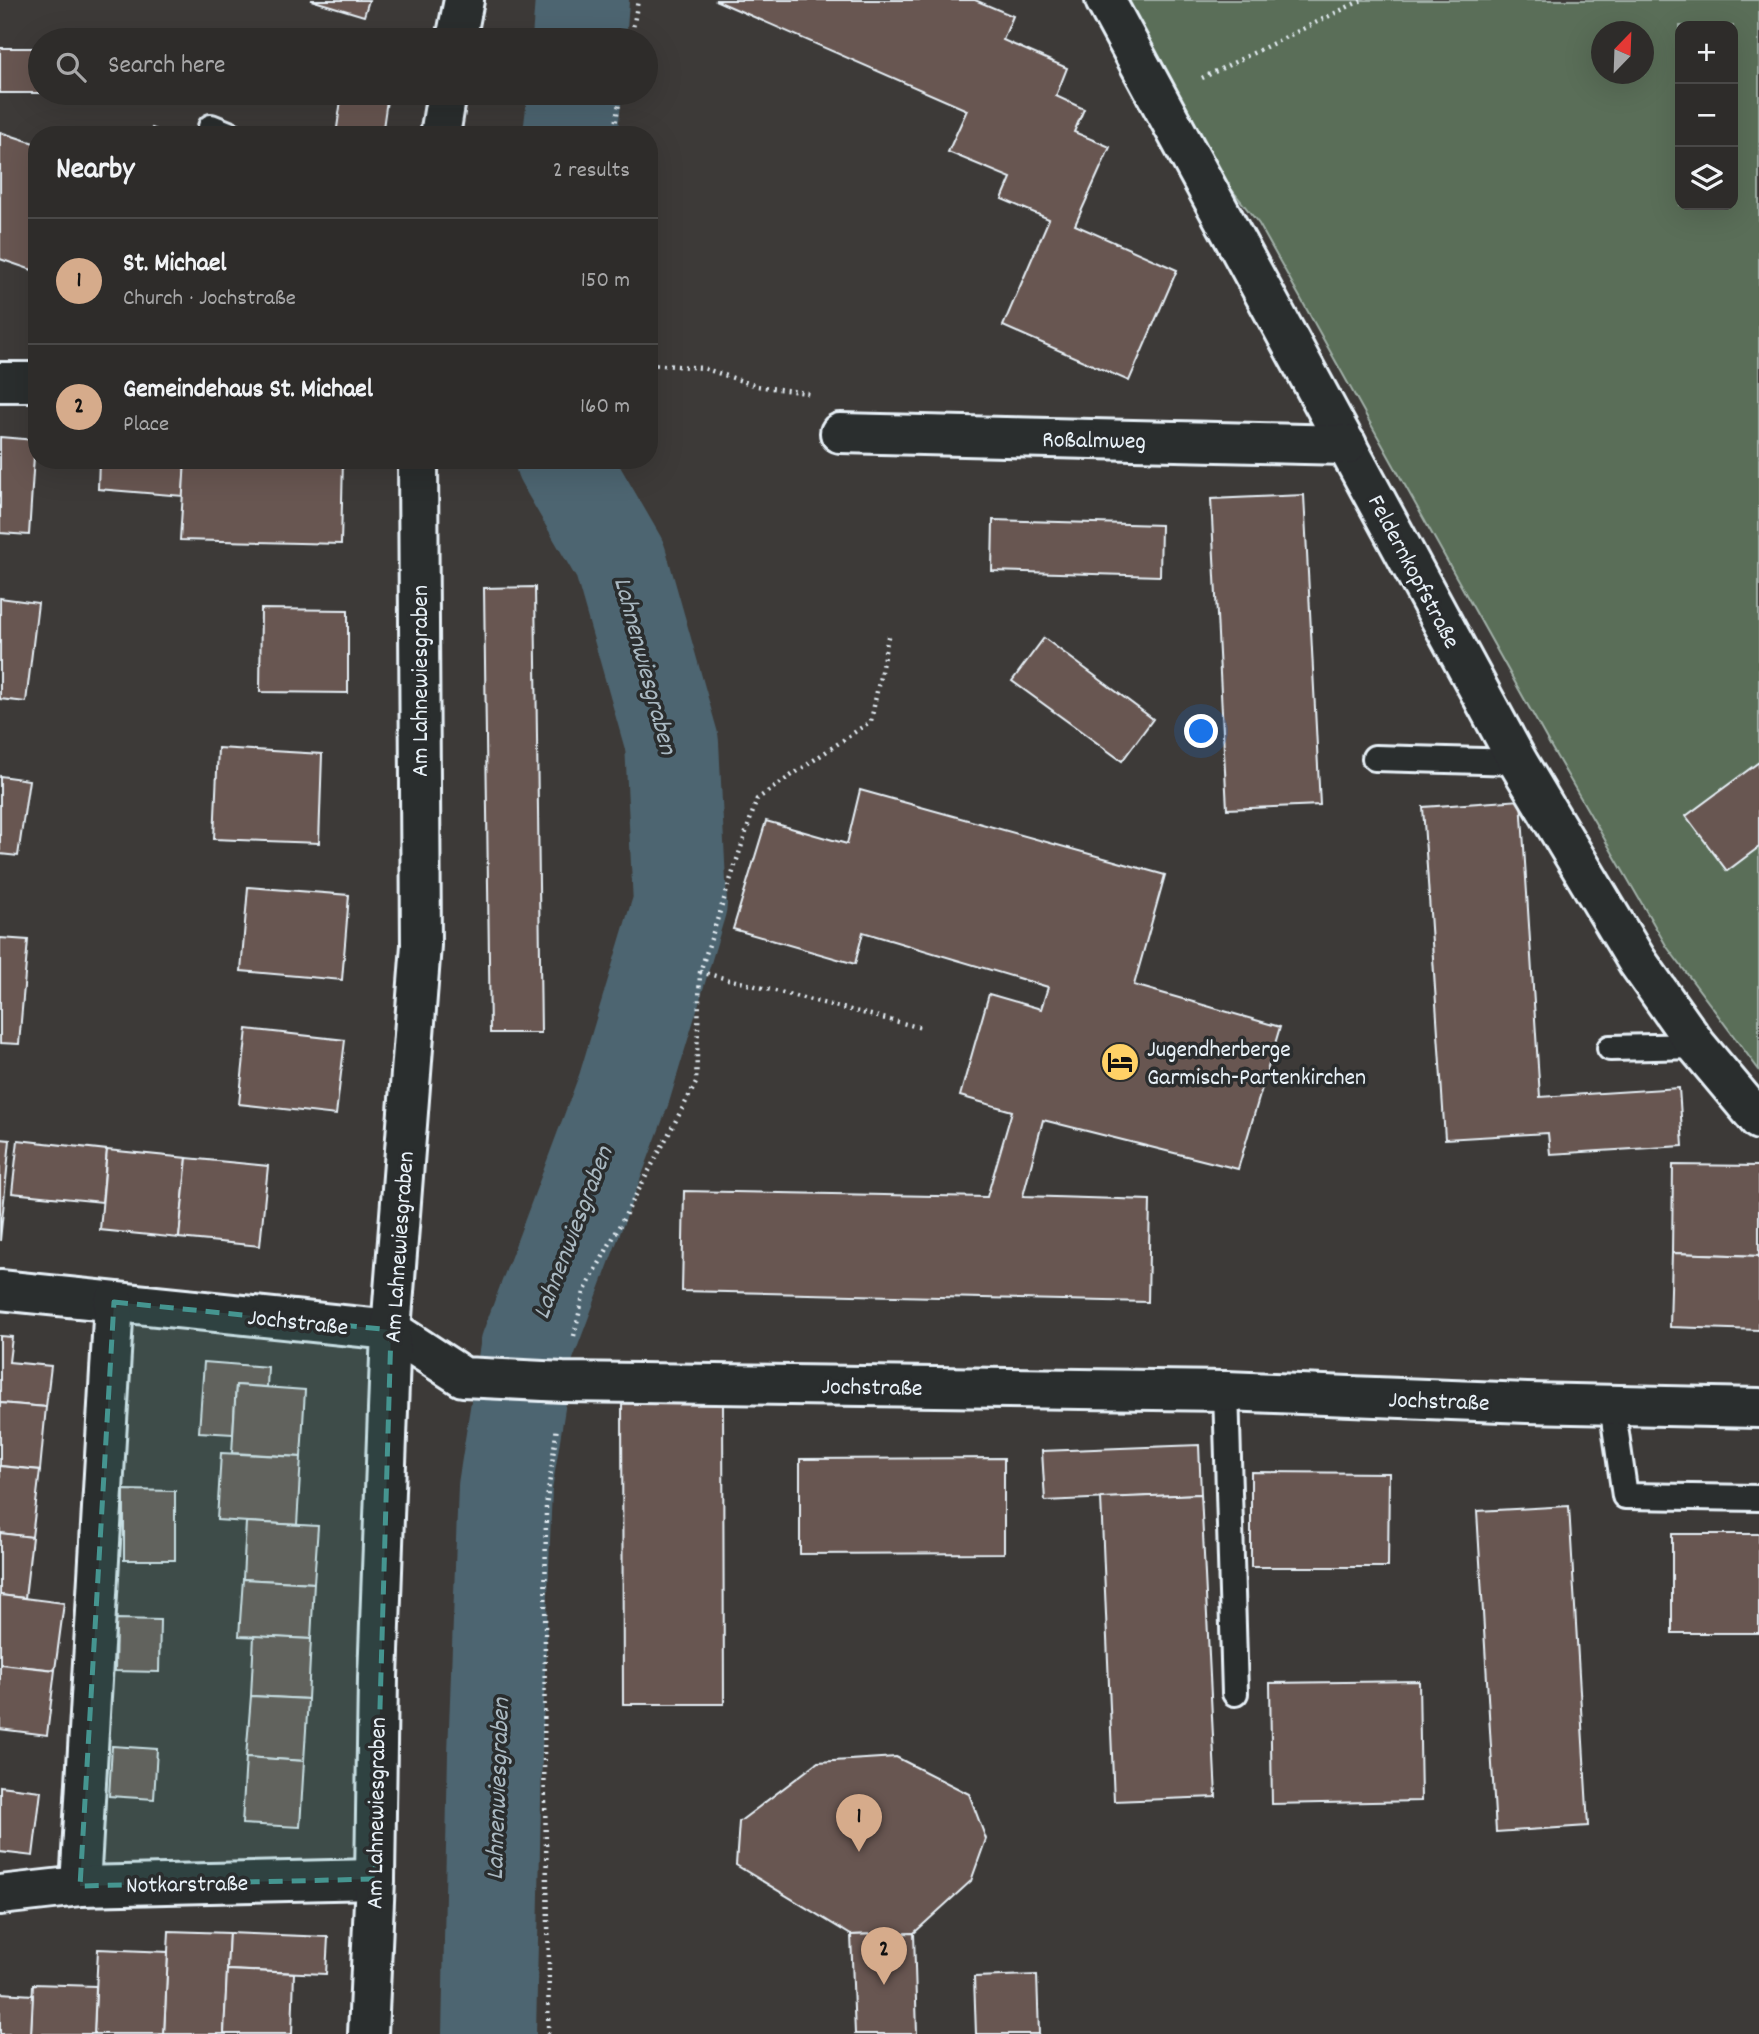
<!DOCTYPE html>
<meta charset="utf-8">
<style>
body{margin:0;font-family:Dekko,sans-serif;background:#363432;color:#f1f3f6}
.controls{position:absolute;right:21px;top:21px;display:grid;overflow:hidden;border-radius:14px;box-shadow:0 7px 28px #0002}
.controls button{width:63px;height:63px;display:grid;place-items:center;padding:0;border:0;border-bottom:2px solid #494847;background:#2e2c2a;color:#f1f3f6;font:35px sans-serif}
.compass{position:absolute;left:1591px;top:21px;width:63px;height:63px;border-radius:50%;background:#2e2c2a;box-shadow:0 7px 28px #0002;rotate:23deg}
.you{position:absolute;left:1202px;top:732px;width:24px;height:24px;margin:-18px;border:5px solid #fff;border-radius:50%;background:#1a73e8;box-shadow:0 0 0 10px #1a73e833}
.badge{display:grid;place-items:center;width:46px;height:46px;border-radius:50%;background:#d6ab8b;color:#111;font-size:23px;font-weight:700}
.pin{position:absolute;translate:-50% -58px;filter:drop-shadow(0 2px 4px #0008)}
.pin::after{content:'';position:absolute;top:37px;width:24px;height:21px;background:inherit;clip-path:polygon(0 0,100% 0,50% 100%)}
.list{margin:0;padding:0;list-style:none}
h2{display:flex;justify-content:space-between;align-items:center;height:91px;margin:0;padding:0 28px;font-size:30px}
h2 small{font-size:23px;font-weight:400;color:#a7a7a8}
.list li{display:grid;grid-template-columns:46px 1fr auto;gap:21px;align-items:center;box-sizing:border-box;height:126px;padding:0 28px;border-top:2px solid #494847}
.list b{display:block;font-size:26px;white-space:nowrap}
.list p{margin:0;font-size:23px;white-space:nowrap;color:#a7a7a8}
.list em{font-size:23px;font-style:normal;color:#a7a7a8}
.icon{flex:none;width:38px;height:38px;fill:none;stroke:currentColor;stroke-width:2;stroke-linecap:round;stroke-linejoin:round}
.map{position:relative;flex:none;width:1759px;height:2034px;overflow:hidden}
.search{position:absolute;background:#2e2c2a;box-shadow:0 7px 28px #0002;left:28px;top:28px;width:630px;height:77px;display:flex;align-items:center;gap:18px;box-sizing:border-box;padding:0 24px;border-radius:38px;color:#a7a7a8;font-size:26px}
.panel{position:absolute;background:#2e2c2a;box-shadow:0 7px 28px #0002;left:28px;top:126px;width:630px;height:343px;border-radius:28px}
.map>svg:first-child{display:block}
.green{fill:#5a6e59;stroke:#a1b0a8;stroke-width:2;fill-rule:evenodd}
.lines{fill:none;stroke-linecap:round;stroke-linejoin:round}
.river{stroke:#4d6571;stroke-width:94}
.building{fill:#685751;stroke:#e8f1f8;stroke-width:2}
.service-casing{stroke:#e8f1f8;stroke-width:30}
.minor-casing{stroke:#e8f1f8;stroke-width:44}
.path{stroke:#e8f1f8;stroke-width:4.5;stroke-dasharray:2 5;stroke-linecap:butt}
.service{stroke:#2a2d2e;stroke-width:24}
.minor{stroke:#2a2d2e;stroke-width:38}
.marked{fill:#459590;fill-opacity:0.2;stroke:#459590;stroke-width:5;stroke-dasharray:14 9;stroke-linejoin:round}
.labels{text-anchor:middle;stroke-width:7;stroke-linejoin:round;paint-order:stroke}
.street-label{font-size:24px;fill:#e8f1f8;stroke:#2a2d2e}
.poi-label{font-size:24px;fill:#e8f1f8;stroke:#2a2d2e;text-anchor:start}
.water-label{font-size:26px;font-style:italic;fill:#aab9c2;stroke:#2a2d2e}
</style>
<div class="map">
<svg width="1759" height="2034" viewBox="0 0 1759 2034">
<rect width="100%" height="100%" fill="#3d3a38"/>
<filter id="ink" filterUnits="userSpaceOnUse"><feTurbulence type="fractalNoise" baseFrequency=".0143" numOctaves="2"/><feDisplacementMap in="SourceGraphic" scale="14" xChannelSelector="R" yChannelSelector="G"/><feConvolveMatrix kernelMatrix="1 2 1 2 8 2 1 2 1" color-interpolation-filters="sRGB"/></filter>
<g filter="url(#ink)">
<path class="green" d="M 1105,0 L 1759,0 L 1759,1070 L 1667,947 L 1550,745 L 1259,224 L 1160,99 ZM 1680,26 L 1733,26 L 1733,205 L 1680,205 ZM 1602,32 L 1644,32 L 1644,74 L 1602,74 Z"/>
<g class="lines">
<g class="river">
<path d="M 579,40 L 582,0"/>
<path d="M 570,135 L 575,93"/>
<path d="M 489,2034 L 495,1754 L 505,1487 L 527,1348 L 624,1089 L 680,903 L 672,743 L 620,560 L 562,460"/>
</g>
</g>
<g class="building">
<path d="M 311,0 L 369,0 L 364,16 Z"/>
<path d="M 715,0 L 975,0 L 1013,16 L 1003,40 L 1067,68 L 1056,96 L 1084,109 L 1074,132 L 1110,147 L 1075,225 L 1177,270 L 1129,381 L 1003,326 L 1049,219 L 1002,199 L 1011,178 L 948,152 L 967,110 Z"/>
<rect x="0" y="48" width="40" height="45"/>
<path d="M 342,93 L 388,93 L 382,135 L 336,135 Z"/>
<path d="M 152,128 L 169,135 L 149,135 Z"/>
<path d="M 0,132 L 37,144 L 37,255 L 32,270 L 0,259 Z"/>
<path d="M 0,437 L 35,440 L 29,535 L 0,533 Z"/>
<path d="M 99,460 L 185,460 L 183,496 L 98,489 Z"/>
<path d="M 185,460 L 343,460 L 341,544 L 180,540 Z"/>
<path d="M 1304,495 L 1320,805 L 1227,809 L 1211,499 Z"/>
<path d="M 993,520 L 1161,525 L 1160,576 L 992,571 Z"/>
<path d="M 535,587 L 541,1033 L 490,1033 L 484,588 Z"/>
<path d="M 0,598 L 38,603 L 26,702 L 0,699 Z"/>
<path d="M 261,609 L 348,610 L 348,693 L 260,692 Z"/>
<path d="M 1044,638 L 1153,719 L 1122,761 L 1012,681 Z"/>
<path d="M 218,748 L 322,754 L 319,843 L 214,839 Z"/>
<path d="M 1759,762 L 1759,847 L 1727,871 L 1686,816 Z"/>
<path d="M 0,776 L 29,780 L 18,856 L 0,854 Z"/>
<path d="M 860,790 L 1165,875 L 1134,985 L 1280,1027 L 1238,1169 L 1043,1120 L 1023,1196 L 1150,1200 L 1148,1302 L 682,1291 L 684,1191 L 987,1197 L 1012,1111 L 960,1096 L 989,994 L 1041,1009 L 1048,987 L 863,932 L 855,964 L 733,929 L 766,821 L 847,844 Z"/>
<path d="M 1521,800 L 1540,1097 L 1679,1088 L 1683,1146 L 1550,1154 L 1548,1133 L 1445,1139 L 1423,807 Z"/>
<path d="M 248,887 L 349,895 L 342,980 L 241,971 Z"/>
<path d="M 0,938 L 28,940 L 19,1044 L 0,1043 Z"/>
<path d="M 247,1029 L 345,1040 L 336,1115 L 239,1104 Z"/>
<path d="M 0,1139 L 10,1140 L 0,1241 Z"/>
<path d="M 18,1140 L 107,1150 L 102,1202 L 12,1193 Z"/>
<path d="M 107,1150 L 187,1158 L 179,1238 L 100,1230 Z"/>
<path d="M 187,1158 L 268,1166 L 260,1246 L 179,1238 Z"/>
<path d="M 1673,1165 L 1759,1166 L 1759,1256 L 1672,1253 Z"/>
<path d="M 1672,1253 L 1759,1256 L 1759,1330 L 1670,1327 Z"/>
<path d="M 0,1336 L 12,1337 L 9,1362 L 51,1366 L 46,1407 L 0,1403 Z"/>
<path d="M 204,1362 L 268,1367 L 267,1387 L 236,1385 L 233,1434 L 199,1432 Z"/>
<path d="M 236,1385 L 305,1390 L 301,1457 L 232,1453 Z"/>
<path d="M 622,1399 L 723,1399 L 724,1704 L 623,1704 Z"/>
<path d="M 0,1403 L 46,1407 L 40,1470 L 0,1466 Z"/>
<path d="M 1199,1445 L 1201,1494 L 1045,1501 L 1042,1451 Z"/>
<path d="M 221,1453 L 301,1457 L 297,1525 L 217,1520 Z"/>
<path d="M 1004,1458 L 1004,1553 L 800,1554 L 800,1459 Z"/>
<path d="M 0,1466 L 40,1470 L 32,1537 L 0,1533 Z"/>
<path d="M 1251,1472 L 1389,1473 L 1388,1567 L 1251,1567 Z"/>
<path d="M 124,1490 L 175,1491 L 175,1560 L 124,1560 Z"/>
<path d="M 1201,1494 L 1216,1797 L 1114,1801 L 1101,1498 Z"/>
<path d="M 1569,1506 L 1588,1826 L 1496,1832 L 1477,1511 Z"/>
<path d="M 246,1522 L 318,1526 L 314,1583 L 243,1579 Z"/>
<path d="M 0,1533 L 32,1537 L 25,1598 L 0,1595 Z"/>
<rect x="1672" y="1534" width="87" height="99"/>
<path d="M 243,1579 L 314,1583 L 311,1639 L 239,1636 Z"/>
<path d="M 0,1595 L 64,1603 L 55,1670 L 0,1664 Z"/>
<path d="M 116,1619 L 160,1620 L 159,1672 L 115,1671 Z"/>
<path d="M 254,1636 L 311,1639 L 308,1699 L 251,1696 Z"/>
<path d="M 0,1664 L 55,1670 L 47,1735 L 0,1729 Z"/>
<path d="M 1419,1681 L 1421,1801 L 1272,1804 L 1270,1683 Z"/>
<path d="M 251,1696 L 308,1699 L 304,1761 L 246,1757 Z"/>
<path d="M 112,1746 L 157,1749 L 154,1799 L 109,1796 Z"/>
<path d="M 246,1757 L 304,1761 L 300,1827 L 242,1824 Z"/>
<path d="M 896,1757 L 969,1794 L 986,1839 L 971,1881 L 914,1933 L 851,1935 L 736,1865 L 739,1822 L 818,1762 Z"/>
<path d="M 0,1786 L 41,1791 L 33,1856 L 0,1852 Z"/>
<path d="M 169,1931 L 229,1933 L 224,2034 L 164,2034 Z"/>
<path d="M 229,1933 L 328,1937 L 326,1974 L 227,1970 Z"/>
<path d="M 914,1933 L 917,2034 L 855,2034 L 851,1935 Z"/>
<path d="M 98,1949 L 168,1952 L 164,2034 L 94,2034 Z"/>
<path d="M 227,1970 L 294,1973 L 292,2034 L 224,2034 Z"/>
<path d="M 1037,1975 L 1039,2034 L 976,2034 L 974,1977 Z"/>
<path d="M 33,1984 L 96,1986 L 94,2034 L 31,2034 Z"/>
<path d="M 0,1993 L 33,1995 L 31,2034 L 0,2034 Z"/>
</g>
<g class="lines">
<defs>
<g id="service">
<path d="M 211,127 L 231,135"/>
<path d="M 1375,758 L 1518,762"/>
<path d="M 1610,1048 L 1697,1046"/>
<path d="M 1226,1391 L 1235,1693"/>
<path d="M 1612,1405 L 1625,1496 L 1759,1498"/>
</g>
<g id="minor">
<path d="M 1105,0 L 1518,762 L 1637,961 L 1697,1046 L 1759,1120"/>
<path d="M 456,40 L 464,0"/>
<path d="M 440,135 L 447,93"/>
<path d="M 0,382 L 37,382"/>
<path d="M 840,433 L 1347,445"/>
<path d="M 0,1290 L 391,1330 L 463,1377 L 563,1382 L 1226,1391 L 1527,1403 L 1759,1408"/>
<path d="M 80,1886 L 114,1302"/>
<path d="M 0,1895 L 80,1886 L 375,1879"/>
<path d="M 368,2034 L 375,1879 L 378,1678 L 391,1330 L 421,945 L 418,460"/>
</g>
</defs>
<use href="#service" class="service-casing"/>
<use href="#minor" class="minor-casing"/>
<g class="path">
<path d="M 631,40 L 638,0"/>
<path d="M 1202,78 L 1362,0"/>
<path d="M 613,135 L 621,93"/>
<path d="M 649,364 L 703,368 L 757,386 L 813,394"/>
<path d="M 700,972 L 922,1028"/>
<path d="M 574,1336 L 584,1292 L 696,1083 L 700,972 L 757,799 L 871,721 L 889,632"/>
<path d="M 548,2034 L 549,1962 L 544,1763 L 546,1507 L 557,1427"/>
</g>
<use href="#service" class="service"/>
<use href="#minor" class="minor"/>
</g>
</g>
<path class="marked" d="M 114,1302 L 391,1330 L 375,1879 L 80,1886 Z"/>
<defs>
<symbol id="hotel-disc" viewBox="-11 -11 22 22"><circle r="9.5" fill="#ffd166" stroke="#2a2d2e"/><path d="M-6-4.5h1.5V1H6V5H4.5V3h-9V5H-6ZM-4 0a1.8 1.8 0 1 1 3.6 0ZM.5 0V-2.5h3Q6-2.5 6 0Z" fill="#111"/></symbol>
</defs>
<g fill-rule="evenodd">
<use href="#hotel-disc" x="1098" y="1040" width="44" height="44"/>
</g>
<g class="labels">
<g class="street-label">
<text transform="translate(1094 439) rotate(1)" y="8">Roßalmweg</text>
<text transform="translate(1415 571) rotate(62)" y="8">Feldernkopfstraße</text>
<text transform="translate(419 681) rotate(-90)" y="8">Am Lahnewiesgraben</text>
<text transform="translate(398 1247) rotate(-86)" y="8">Am Lahnewiesgraben</text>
<text transform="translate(298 1321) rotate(6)" y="8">Jochstraße</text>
<text transform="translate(872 1386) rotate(1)" y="8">Jochstraße</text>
<text transform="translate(1439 1400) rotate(2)" y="8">Jochstraße</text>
<text transform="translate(375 1813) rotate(-89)" y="8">Am Lahnewiesgraben</text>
<text transform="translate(187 1883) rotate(-1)" y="8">Notkarstraße</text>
</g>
<g class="poi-label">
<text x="1147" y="1056">Jugendherberge<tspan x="1147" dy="28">Garmisch-Partenkirchen</tspan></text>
</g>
<g class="water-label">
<text transform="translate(647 665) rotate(75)" y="9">Lahnenwiesgraben</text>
<text transform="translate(571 1232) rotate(-69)" y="9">Lahnenwiesgraben</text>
<text transform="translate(496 1789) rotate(-88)" y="9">Lahnenwiesgraben</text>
</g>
</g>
</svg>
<div class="controls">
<button>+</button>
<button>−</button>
<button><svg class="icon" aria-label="layers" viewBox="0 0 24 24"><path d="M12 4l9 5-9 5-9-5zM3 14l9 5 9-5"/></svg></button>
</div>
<svg class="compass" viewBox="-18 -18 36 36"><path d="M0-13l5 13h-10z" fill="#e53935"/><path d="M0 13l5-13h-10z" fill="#a7a7a8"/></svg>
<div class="you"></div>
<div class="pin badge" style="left:859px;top:1852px">1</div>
<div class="pin badge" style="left:884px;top:1985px">2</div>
<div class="search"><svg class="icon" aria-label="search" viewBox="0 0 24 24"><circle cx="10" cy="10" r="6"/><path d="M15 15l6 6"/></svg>Search here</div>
<section class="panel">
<h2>Nearby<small>2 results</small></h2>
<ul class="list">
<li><span class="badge">1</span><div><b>St. Michael</b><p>Church · Jochstraße</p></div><em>150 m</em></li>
<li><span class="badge">2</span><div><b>Gemeindehaus St. Michael</b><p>Place</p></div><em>160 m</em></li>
</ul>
</section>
</div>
